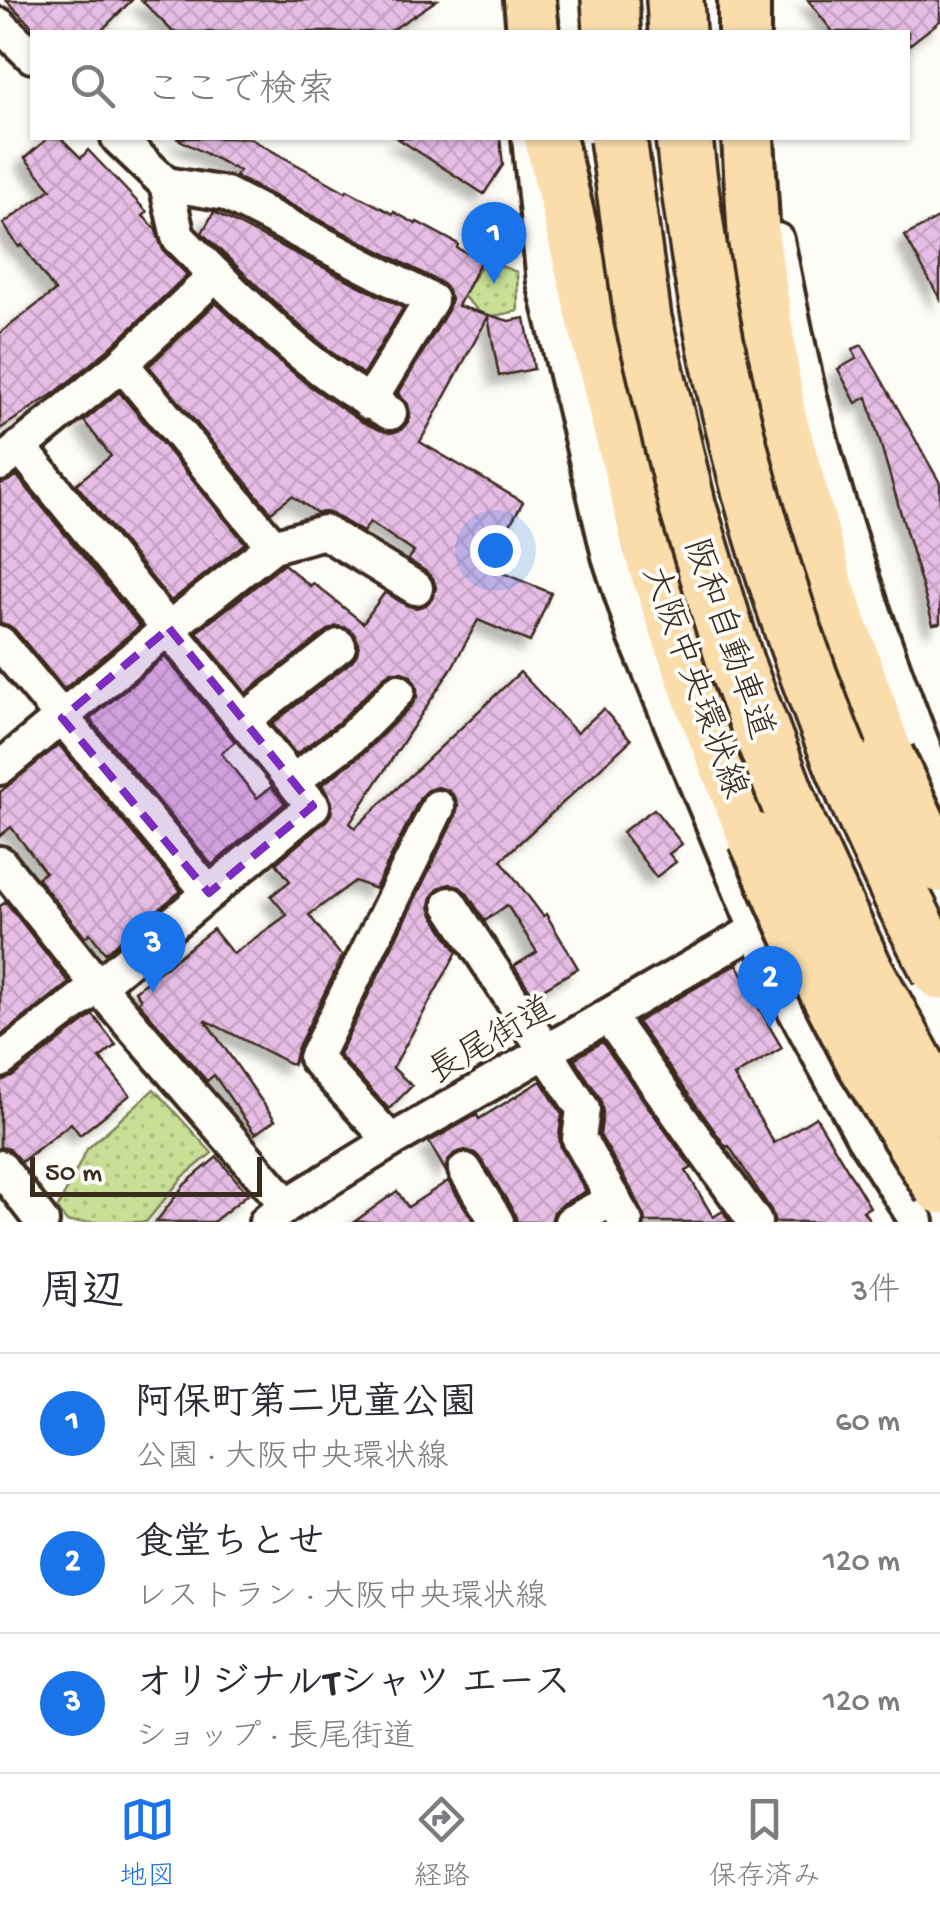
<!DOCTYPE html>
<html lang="ja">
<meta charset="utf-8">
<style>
body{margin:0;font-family:"Gochi Hand","Klee One",sans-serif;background:#f2f2f3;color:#2b2b33}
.scale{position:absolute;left:30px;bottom:25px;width:232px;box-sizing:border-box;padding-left:10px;border:5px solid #3b2a1e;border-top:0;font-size:28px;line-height:35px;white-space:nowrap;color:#3b2a1e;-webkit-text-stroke:8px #fdfcf7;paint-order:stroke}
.you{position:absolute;left:495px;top:550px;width:35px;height:35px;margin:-25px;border:8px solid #fff;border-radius:50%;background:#1a73e8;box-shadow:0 0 0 15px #1a73e833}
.badge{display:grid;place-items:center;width:65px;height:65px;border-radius:50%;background:#1a73e8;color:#fff;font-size:32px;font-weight:700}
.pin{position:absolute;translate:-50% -82px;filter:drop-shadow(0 2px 5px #0008)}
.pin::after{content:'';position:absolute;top:52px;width:35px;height:30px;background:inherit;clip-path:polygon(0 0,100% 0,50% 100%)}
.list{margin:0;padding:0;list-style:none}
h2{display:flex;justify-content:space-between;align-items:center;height:130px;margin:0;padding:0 40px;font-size:42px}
h2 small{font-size:32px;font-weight:400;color:#7c7c81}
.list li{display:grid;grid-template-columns:65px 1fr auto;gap:30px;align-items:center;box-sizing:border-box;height:140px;padding:0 40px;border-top:2px solid #e1e1e2}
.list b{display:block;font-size:38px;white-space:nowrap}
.list p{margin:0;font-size:32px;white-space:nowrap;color:#7c7c81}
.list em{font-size:32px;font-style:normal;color:#7c7c81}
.icon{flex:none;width:55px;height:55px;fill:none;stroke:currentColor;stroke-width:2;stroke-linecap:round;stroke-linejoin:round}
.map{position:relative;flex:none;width:940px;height:1222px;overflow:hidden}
.search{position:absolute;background:#fff;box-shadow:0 2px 8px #0004;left:30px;right:30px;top:30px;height:110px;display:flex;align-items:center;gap:25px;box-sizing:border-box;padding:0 35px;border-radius:0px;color:#7c7c81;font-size:38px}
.sheet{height:550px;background:#fff}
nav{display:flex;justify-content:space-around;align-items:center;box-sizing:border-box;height:140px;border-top:2px solid #e1e1e2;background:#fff;font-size:28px;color:#7c7c81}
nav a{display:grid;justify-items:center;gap:5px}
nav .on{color:#1a73e8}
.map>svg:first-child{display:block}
.grass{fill:url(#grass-dots);stroke:#82845a;stroke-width:2.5}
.building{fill:url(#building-cross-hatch);stroke:#3b2a1e;stroke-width:2.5;filter:url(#shadow)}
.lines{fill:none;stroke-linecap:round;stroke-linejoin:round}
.street-casing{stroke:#3b2a1e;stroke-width:40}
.primary-casing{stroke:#3b2a1e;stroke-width:58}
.highway-casing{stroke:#3b2a1e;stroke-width:62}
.street{stroke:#fdfcf7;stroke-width:32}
.primary{stroke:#fbddab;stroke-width:50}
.highway{stroke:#fbddab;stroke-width:55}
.primary-bridge-casing{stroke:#3b2a1e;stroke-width:58;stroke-linecap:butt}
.highway-bridge-casing{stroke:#3b2a1e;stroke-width:62;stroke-linecap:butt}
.primary-bridge{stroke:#fbddab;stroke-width:50}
.highway-bridge{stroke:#fbddab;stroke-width:55}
.marked{fill:#7b2cbf;fill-opacity:0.2;stroke:#7b2cbf;stroke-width:8;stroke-dasharray:20 12;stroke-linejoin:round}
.labels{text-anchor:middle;stroke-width:8;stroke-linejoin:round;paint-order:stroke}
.street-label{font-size:35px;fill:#3b2a1e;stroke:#fdfcf7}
</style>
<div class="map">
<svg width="940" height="1222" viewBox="0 0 940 1222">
<defs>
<pattern id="grass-dots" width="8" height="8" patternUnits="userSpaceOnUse" patternTransform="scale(2.5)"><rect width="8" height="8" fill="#c8df95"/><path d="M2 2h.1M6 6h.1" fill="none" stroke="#adc080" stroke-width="1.8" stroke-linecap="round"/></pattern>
<pattern id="building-cross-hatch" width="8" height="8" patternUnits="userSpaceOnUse" patternTransform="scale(2.5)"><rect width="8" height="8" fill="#e6bde5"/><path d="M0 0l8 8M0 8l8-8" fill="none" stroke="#c6a3c4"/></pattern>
<filter id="shadow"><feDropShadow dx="-9" dy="9" stdDeviation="5" flood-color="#0004"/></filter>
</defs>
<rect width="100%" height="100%" fill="#fdfcf7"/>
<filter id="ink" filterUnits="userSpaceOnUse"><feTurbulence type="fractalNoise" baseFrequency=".01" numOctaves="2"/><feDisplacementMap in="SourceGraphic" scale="20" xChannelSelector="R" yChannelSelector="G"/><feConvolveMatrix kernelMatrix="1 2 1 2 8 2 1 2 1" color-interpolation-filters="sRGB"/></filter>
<g filter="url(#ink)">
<g class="grass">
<path d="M 485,260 L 517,272 L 518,311 L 485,318 L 462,295 Z"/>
<path d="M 154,1089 L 212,1153 L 183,1177 L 146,1222 L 67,1222 L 57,1209 L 87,1149 Z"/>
</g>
<g class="building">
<path d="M 6,0 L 132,0 L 100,32 L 38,32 Z"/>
<path d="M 141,0 L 437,0 L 389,32 L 173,32 Z"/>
<path d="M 808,0 L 940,0 L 940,21 L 908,46 L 908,32 L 833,32 Z"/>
<path d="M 48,138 L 61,138 L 81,158 L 88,150 L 147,212 L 143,216 L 155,228 L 163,250 L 187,275 L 109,349 L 56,392 L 0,429 L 0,333 L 55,291 L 22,245 L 19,247 L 3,224 L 51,189 L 25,158 Z"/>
<path d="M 176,138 L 249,138 L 346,192 L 347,190 L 393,214 L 394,212 L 416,224 L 417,222 L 458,244 L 457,248 L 481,260 L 458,306 L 509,321 L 525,318 L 534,369 L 499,376 L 488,317 L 420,442 L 523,502 L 486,566 L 551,593 L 530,642 L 478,620 L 453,666 L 350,823 L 355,828 L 520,672 L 577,733 L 603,709 L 631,740 L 501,860 L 543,916 L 546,914 L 578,968 L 533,995 L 514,966 L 537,952 L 507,905 L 485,921 L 467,893 L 460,887 L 450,884 L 440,887 L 432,896 L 430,906 L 433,915 L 457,952 L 393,1068 L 412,1086 L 389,1109 L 339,1055 L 456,815 L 458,805 L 455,797 L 448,790 L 438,787 L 428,790 L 420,798 L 375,889 L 355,881 L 309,915 L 339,953 L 343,955 L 297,1049 L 293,1065 L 205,1020 L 275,1120 L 255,1134 L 214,1075 L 207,1081 L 138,1002 L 141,999 L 135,991 L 213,929 L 233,954 L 287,915 L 271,896 L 290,881 L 276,863 L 326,821 L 331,814 L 332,802 L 322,785 L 365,752 L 412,705 L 417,697 L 417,687 L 411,676 L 402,672 L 392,672 L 384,677 L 338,723 L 296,754 L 272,724 L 352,661 L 357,654 L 359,644 L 354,633 L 347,628 L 337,626 L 328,630 L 246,693 L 197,632 L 284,564 L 310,586 L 313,583 L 363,623 L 385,592 L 406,605 L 416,608 L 426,605 L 432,599 L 436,588 L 433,578 L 427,572 L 408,560 L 414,552 L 370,522 L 363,532 L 334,515 L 326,512 L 317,513 L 292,496 L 271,512 L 149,366 L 216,303 L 264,348 L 307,384 L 360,421 L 380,430 L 391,433 L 401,430 L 408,422 L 410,414 L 408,404 L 398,394 L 448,310 L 451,299 L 447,289 L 440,282 L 235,176 L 239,171 Z"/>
<path d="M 397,138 L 500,138 L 503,165 L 484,194 Z"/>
<path d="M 214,212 L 403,308 L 363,374 L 331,352 L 291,318 L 202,233 Z"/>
<path d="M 940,217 L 940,299 L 905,236 Z"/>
<path d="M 862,345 L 940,483 L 940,623 L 933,624 L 867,397 L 856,403 L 838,369 L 856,359 L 853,349 Z"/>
<path d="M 119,392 L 245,543 L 171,601 L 76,484 L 111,456 L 84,421 Z"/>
<path d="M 17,476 L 140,626 L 64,689 L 15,630 L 8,625 L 0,623 L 0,484 Z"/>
<path d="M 165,657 L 235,742 L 221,753 L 257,798 L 271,787 L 285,803 L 212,865 L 90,719 Z"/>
<path d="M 59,745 L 181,891 L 105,953 L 90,933 L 85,937 L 37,878 L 45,872 L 11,827 L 0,836 L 0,792 Z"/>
<path d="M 654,809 L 682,844 L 669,854 L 676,862 L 656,877 L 622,832 Z"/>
<path d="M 6,902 L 69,983 L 0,1036 L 0,906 Z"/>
<path d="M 737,964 L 760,1003 L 757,1005 L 782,1048 L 734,1076 L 774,1143 L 816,1117 L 870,1207 L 863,1211 L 871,1222 L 775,1222 L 771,1210 L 729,1146 L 726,1147 L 637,1022 Z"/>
<path d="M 93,1015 L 116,1045 L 100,1058 L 130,1095 L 80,1135 L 71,1123 L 21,1162 L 9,1149 L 0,1147 L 0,1081 L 12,1077 Z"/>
<path d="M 602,1042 L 692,1168 L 686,1171 L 713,1217 L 723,1211 L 730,1222 L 646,1222 L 631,1189 L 600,1135 L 603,1112 L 600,1098 L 574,1059 Z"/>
<path d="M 541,1081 L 562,1114 L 559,1136 L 561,1148 L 586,1191 L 561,1205 L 554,1212 L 551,1222 L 517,1222 L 514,1212 L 482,1160 L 475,1153 L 465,1150 L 455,1153 L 448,1160 L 445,1170 L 429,1142 L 477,1115 L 479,1119 Z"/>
<path d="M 217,1157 L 248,1194 L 213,1222 L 156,1222 L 185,1184 Z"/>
<path d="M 448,1181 L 474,1222 L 354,1222 L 397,1191 L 408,1207 Z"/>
</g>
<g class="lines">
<defs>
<g id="street">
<path d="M 0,25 L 32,56"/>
<path d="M 529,138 L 544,282 L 609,556 L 635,636 L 774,972 L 863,1137 L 917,1222"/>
<path d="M 166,184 L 226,194 L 431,300 L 369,403"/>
<path d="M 777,240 C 788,295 798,351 812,405 C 844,536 890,663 940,789"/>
<path d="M 216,275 C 273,330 319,376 390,413"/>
<path d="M 0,464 L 122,364 L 216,275 L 178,237 L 166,184 L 118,138"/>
<path d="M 273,546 L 324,532 L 416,588"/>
<path d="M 0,643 L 209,893"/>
<path d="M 244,720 L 339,646"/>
<path d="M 0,768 L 169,628 L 273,546 L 122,364"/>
<path d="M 293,781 L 351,738 L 398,691"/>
<path d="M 0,863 L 98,986 L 287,1205"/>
<path d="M 450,904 L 583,1109 L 579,1139 L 626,1222"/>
<path d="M 608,1016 L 755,1222"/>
<path d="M 0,1061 L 98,986 L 313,806 L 20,447"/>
<path d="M 391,1141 L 315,1058 L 438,807"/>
<path d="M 0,1167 L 42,1222"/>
<path d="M 465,1170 L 497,1222"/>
<path d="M 266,1222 L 287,1205 L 391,1141 L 773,920"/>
<path d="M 571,1222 L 614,1199"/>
</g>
<g id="primary">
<path d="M 530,0 L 533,32"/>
<path d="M 744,0 L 744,32"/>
<path d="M 550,138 L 616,418 L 654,566 L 701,703 L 754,838"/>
<path d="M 748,138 L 754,240 L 780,415 L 829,589 L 888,756"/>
</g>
<g id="highway">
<path d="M 610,0 L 612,32"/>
<path d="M 675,0 L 677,32"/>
</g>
</defs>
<use href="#street" class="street-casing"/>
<use href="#primary" class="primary-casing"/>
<use href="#highway" class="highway-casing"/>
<use href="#street" class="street"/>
<use href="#primary" class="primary"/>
<use href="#highway" class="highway"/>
<defs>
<g id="primary-bridge">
<path d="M 888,756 L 940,867"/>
<path d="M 754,838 L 805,952 L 862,1062 L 940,1188"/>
</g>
<g id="highway-bridge">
<path d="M 618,138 L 643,319 L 688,508 L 736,665 L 798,826 L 865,971 L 940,1108"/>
<path d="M 684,138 C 715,428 803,713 940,971"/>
</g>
</defs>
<use href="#primary-bridge" class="primary-bridge-casing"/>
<use href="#highway-bridge" class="highway-bridge-casing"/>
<use href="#primary-bridge" class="primary-bridge"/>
<use href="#highway-bridge" class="highway-bridge"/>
</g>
</g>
<path class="marked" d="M 169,628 L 313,806 L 209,893 L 62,718 Z"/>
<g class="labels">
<g class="street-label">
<text transform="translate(731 638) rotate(71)" y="12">阪和自動車道</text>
<text transform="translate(697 681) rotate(70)" y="12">大阪中央環状線</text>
<text transform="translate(490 1038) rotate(-30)" y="12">長尾街道</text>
</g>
</g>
</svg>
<div class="scale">50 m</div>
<div class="you"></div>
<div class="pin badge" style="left:494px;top:284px">1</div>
<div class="pin badge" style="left:770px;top:1028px">2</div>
<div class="pin badge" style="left:153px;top:993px">3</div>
<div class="search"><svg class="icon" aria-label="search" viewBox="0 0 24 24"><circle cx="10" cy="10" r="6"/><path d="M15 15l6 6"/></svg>ここで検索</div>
</div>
<section class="sheet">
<h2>周辺<small>3件</small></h2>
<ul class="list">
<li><span class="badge">1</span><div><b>阿保町第二児童公園</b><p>公園 · 大阪中央環状線</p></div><em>60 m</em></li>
<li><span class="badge">2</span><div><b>食堂ちとせ</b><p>レストラン · 大阪中央環状線</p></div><em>120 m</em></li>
<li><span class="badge">3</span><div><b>オリジナルTシャツ エース</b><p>ショップ · 長尾街道</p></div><em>120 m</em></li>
</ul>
</section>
<nav>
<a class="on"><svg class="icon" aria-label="map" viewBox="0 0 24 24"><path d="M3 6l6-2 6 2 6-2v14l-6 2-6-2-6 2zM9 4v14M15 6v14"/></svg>地図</a>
<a><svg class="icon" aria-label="directions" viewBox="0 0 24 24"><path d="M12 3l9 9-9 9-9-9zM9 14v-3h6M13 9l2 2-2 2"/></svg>経路</a>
<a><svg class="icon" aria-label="saved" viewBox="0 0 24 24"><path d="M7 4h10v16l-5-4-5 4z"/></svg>保存済み</a>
</nav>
